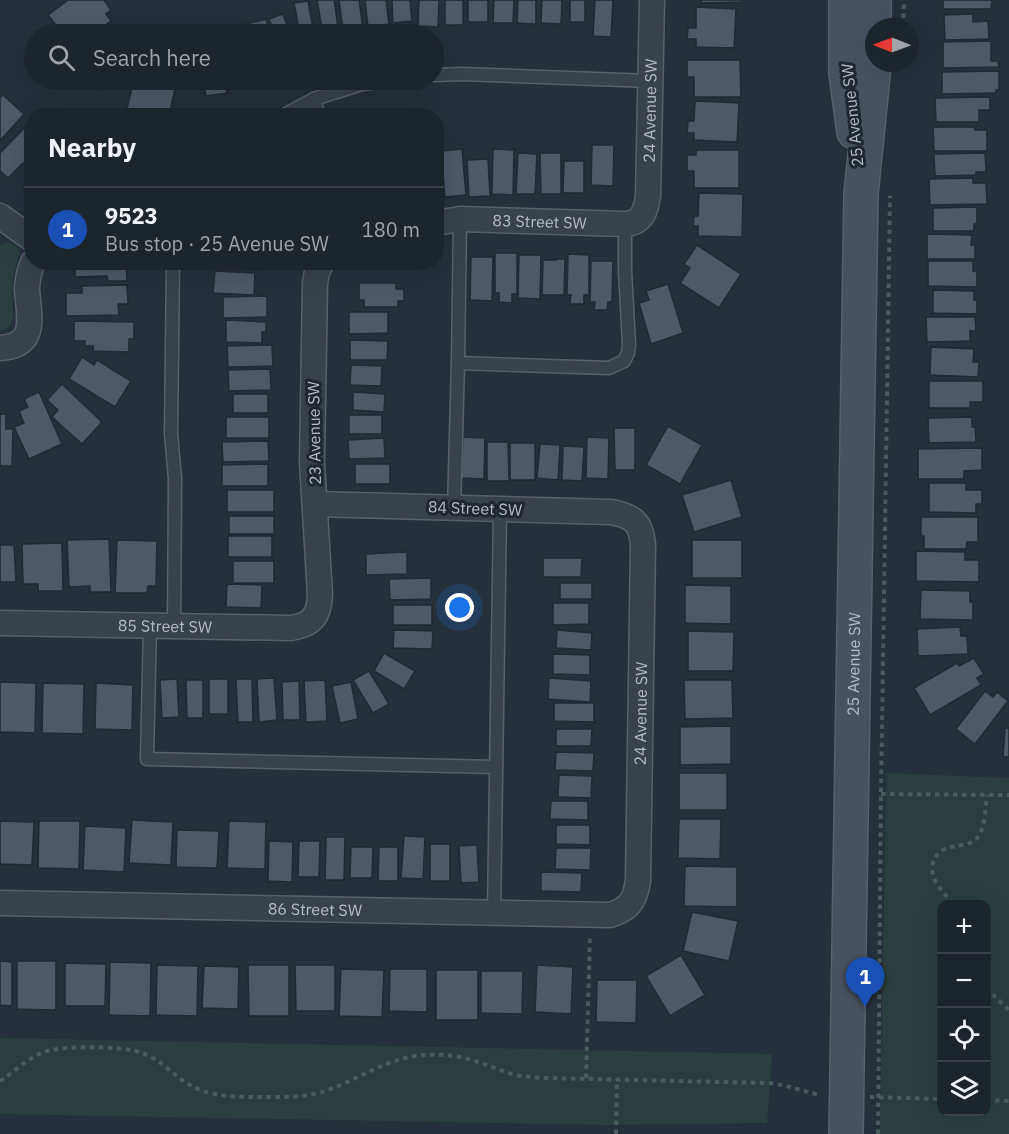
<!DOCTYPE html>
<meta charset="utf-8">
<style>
body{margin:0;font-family:"IBM Plex Sans",sans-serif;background:#252c34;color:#f1f3f6}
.controls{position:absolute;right:18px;bottom:18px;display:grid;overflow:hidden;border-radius:12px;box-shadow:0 6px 24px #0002}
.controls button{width:54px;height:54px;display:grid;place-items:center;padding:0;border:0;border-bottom:2px solid #3a4148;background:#1c242c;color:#f1f3f6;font:30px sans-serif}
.compass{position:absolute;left:865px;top:18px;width:54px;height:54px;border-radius:50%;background:#1c242c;box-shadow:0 6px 24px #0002;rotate:271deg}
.you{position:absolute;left:460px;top:608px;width:21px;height:21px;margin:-15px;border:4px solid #fff;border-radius:50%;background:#1a73e8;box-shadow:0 0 0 9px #1a73e833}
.badge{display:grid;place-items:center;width:39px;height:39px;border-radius:50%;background:#b45309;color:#fff;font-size:20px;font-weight:700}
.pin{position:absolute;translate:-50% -50px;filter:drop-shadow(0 2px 3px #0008)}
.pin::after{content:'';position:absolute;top:32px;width:21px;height:18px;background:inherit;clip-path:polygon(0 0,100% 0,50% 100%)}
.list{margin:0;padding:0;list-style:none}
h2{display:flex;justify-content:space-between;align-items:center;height:78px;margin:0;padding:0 24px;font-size:26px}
h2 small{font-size:20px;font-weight:400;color:#a0a4a9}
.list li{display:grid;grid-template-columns:39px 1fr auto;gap:18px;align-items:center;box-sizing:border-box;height:84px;padding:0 24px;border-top:2px solid #3a4148}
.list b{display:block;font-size:22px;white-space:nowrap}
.list p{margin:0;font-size:20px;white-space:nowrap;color:#a0a4a9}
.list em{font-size:20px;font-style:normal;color:#a0a4a9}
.icon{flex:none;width:33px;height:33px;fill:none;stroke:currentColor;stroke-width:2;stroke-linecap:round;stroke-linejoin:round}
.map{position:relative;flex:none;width:1009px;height:1134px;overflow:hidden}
.search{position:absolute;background:#1c242c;box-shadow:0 6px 24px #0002;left:24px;top:24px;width:420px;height:66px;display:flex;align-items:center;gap:15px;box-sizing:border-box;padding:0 21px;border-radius:33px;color:#a0a4a9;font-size:22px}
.panel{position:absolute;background:#1c242c;box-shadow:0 6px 24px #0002;left:24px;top:108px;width:420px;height:162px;border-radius:24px}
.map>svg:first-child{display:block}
.green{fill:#2b3e3e;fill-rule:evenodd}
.building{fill:#4f5966;stroke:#212932;stroke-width:1.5}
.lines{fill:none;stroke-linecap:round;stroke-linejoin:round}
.service-casing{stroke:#586069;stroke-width:15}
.minor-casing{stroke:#586069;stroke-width:27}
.secondary-casing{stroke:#586069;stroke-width:36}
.path{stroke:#4a5b5d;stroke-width:4;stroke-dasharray:4.5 4.5;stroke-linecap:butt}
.service{stroke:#39424b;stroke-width:12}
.minor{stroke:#39424b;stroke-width:24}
.secondary{stroke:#48515e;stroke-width:33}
.labels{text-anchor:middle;stroke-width:6;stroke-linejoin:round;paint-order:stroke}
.street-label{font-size:16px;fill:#b5bdc7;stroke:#1f2730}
</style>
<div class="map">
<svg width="1009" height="1134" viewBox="0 0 1009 1134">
<rect width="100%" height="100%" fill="#26303b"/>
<g class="green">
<path d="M 5,242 C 11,243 17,245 20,251 L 12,280 L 13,319 L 8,328 L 0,331 L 0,247 Z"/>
<path d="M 886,773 L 1009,778 L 1009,1134 L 880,1134 ZM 942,904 L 986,904 L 986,1112 L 942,1112 Z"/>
<path d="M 0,1038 L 772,1054 L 767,1123 L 606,1125 L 0,1114 Z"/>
</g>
<g class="building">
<path d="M 68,0 L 104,0 L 111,10 L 106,14 L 111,21 L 93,34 L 63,34 L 48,15 Z"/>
<path d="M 317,0 L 334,0 L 339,34 L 323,34 Z"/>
<path d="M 339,0 L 359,0 L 363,28 L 343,31 Z"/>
<path d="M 365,0 L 386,0 L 389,24 L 368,27 Z"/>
<path d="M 392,0 L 410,0 L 412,21 L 393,23 Z"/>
<path d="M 419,0 L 439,0 L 438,27 L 418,26 Z"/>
<rect x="445" y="0" width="18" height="25"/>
<rect x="468" y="0" width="20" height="22"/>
<path d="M 494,0 L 514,0 L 513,23 L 493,23 Z"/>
<path d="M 518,0 L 536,0 L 536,24 L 517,23 Z"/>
<path d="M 542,0 L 562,0 L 561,24 L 541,23 Z"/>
<rect x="570" y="0" width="15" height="22"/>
<path d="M 595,0 L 613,0 L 611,37 L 593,36 Z"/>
<path d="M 701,0 L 741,0 L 741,2 L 701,3 Z"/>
<path d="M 943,0 L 992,0 L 991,9 L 943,9 Z"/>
<path d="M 308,1 L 314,34 L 300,34 L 294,3 Z"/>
<path d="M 696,7 L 736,9 L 734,48 L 696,47 L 696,39 L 687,39 L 688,28 L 696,28 Z"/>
<path d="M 283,14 L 290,34 L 275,34 L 269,19 Z"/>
<path d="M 973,14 L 973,22 L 988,21 L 989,39 L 945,40 L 944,15 Z"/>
<path d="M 266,19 L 270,34 L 249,34 L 246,24 Z"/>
<path d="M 245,29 L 245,34 L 224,34 L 224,32 Z"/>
<path d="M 991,41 L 991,61 L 998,61 L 999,67 L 943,68 L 943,42 Z"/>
<path d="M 687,60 L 740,60 L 741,97 L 694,97 L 694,77 L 687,77 Z"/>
<path d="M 999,71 L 999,90 L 996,90 L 996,93 L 942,94 L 942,72 Z"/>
<path d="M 87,80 L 110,80 L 98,91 Z"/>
<path d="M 134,80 L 177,80 L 169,116 L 140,116 L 126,112 Z"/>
<path d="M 203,80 L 225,80 L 227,93 L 206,96 Z"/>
<path d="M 3,95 L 24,114 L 0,141 L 0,98 Z"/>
<path d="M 990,97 L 990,110 L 979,110 L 979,122 L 936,122 L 935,98 Z"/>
<path d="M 695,101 L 739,103 L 737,142 L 694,140 L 694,133 L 687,133 L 688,121 L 694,121 Z"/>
<path d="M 32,120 L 32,162 L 27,167 L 23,163 L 8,178 L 0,171 L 0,153 Z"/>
<path d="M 933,127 L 975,127 L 975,130 L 987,130 L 987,151 L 934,151 Z"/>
<path d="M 592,145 L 614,145 L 613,186 L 591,185 Z"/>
<path d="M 462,149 L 466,195 L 445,197 L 441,151 Z"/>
<path d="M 493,149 L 514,150 L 513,195 L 492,194 Z"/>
<path d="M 696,150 L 739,150 L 739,188 L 694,188 L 694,171 L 687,171 L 687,155 L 696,155 Z"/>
<path d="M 518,153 L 537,154 L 535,194 L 516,194 Z"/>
<path d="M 540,153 L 561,153 L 561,194 L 541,194 Z"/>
<path d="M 985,153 L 986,172 L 976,172 L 976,175 L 935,176 L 934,154 Z"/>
<path d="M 436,154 L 438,154 L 440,194 L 436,194 Z"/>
<path d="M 488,159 L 490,196 L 469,197 L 467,160 Z"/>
<path d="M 564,161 L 584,161 L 584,193 L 563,193 Z"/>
<path d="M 32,178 L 32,194 L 23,186 Z"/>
<path d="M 973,178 L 973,183 L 986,183 L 987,204 L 930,205 L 929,179 Z"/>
<path d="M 699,193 L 743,194 L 742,237 L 698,236 L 698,226 L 693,226 L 694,216 L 698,216 Z"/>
<path d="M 977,207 L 977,224 L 974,224 L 974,231 L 933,231 L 933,208 Z"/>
<path d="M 927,234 L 972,235 L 971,245 L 975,245 L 975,259 L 927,259 Z"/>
<path d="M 697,245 L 741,274 L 719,308 L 680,283 L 690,268 L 684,264 Z"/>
<path d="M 495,253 L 517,253 L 517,294 L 512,294 L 512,303 L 499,302 L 499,293 L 495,293 Z"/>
<path d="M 568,254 L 589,255 L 589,295 L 584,295 L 584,304 L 570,304 L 571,295 L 567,295 Z"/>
<path d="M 519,255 L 541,255 L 540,299 L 518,298 Z"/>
<path d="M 471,257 L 493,257 L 492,301 L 470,300 Z"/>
<path d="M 556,259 L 565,259 L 564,295 L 542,295 L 543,260 L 556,260 Z"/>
<path d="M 591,261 L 613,261 L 612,302 L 608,302 L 607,310 L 594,310 L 595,302 L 590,302 Z"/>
<path d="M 928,261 L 973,261 L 973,271 L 977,272 L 977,287 L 928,286 Z"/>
<path d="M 75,262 L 126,262 L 127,281 L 108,281 L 107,276 L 75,277 Z"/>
<path d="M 211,262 L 257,262 L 256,270 L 211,265 Z"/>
<path d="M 215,271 L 255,273 L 254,295 L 213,293 Z"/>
<path d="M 359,283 L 396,283 L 396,289 L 404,289 L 404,301 L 398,301 L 398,307 L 364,307 L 364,300 L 359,300 Z"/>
<path d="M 668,284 L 683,333 L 651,344 L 639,303 L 649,300 L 646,291 Z"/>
<path d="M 127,285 L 128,304 L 118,304 L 119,315 L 66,316 L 66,293 L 82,293 L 82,286 Z"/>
<path d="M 933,290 L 974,291 L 974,300 L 977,300 L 977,314 L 933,313 Z"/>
<path d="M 267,296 L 267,317 L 223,318 L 223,297 Z"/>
<path d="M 349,312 L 388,312 L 388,333 L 349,334 Z"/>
<path d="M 926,317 L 975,317 L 976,331 L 970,331 L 970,341 L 927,342 Z"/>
<path d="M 226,320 L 266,322 L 266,332 L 262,332 L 262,343 L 226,342 Z"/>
<path d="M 74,321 L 134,322 L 134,339 L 129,339 L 129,352 L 93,351 L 93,346 L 85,346 L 85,341 L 74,341 Z"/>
<path d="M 350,340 L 388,341 L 387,360 L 350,360 Z"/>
<path d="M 272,345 L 273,366 L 228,367 L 227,346 Z"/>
<path d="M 931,347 L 974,349 L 973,362 L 979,362 L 978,377 L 930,375 Z"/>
<path d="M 82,357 L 94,365 L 97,360 L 131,381 L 115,407 L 69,379 Z"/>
<path d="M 351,365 L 382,366 L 381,386 L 350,385 Z"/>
<path d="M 270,369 L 271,390 L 229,391 L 228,370 Z"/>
<path d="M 929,381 L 983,381 L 983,402 L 970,402 L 970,408 L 929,408 Z"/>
<path d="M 62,384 L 102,422 L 82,444 L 52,417 L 58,410 L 47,400 Z"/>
<path d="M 39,392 L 62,444 L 29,459 L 14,427 L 24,423 L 19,411 L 28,407 L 24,399 Z"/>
<path d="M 353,392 L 385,394 L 384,412 L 353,410 Z"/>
<rect x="233" y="394" width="35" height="19"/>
<path d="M 0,414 L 6,414 L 6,429 L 13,429 L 12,466 L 0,466 Z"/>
<rect x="349" y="415" width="33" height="19"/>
<rect x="226" y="417" width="43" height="21"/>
<path d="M 972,417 L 972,427 L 975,427 L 976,442 L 929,443 L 928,418 Z"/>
<path d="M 668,426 L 702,445 L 680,484 L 646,465 Z"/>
<path d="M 614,428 L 635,428 L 635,470 L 615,470 Z"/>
<path d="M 463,437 L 485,438 L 484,479 L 461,478 Z"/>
<path d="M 587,437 L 609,438 L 608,479 L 586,478 Z"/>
<path d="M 384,438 L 385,458 L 349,459 L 348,440 Z"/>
<path d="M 268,441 L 269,461 L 223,462 L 222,442 Z"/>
<path d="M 487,442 L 508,442 L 509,481 L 487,481 Z"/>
<rect x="510" y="443" width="25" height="37"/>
<path d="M 540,444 L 560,445 L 558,480 L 537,478 Z"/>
<path d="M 563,446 L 584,447 L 582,481 L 562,480 Z"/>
<path d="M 982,448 L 982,470 L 964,471 L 964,479 L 918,479 L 918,449 Z"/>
<path d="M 268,464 L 268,486 L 222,486 L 222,465 Z"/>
<rect x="355" y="464" width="35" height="20"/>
<path d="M 731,480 L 742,517 L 694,532 L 682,495 Z"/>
<path d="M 929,483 L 966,483 L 966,490 L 982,490 L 982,504 L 976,504 L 976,513 L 929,512 Z"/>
<rect x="227" y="490" width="47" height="22"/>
<rect x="229" y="516" width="45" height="18"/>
<path d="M 921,517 L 978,517 L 978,542 L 967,542 L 966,549 L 924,549 L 924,536 L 921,536 Z"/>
<rect x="228" y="536" width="44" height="21"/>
<path d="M 109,539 L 111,592 L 90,592 L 90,586 L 69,587 L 67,540 Z"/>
<path d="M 117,540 L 157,541 L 156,586 L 148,586 L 147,593 L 115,593 Z"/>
<rect x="692" y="540" width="50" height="38"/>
<path d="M 62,543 L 63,591 L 38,591 L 38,584 L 23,584 L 22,544 Z"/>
<path d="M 0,545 L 14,545 L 16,582 L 0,582 Z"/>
<path d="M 916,551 L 965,552 L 965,560 L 979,560 L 979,582 L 916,581 Z"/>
<path d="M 407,552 L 407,574 L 366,575 L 366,554 Z"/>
<path d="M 543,558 L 582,558 L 581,577 L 543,577 Z"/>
<rect x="233" y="561" width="41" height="22"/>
<path d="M 431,578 L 431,599 L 390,600 L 389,579 Z"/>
<rect x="560" y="583" width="32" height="16"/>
<path d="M 227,584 L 262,585 L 261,608 L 226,607 Z"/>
<path d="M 685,585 L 731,586 L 731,624 L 685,623 Z"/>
<path d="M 921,590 L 970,591 L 970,602 L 973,602 L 973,620 L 920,619 Z"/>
<path d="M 553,603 L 589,603 L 589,624 L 553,625 Z"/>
<rect x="393" y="605" width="39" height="20"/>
<path d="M 960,627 L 961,636 L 967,636 L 968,654 L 918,656 L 917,629 Z"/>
<path d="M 394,630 L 433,631 L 432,649 L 393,648 Z"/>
<path d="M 557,630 L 592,633 L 591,650 L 556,648 Z"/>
<path d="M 688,631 L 734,632 L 733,671 L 688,671 Z"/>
<path d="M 384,653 L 415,671 L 404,689 L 374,671 Z"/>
<path d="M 553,654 L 590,655 L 590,675 L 553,674 Z"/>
<path d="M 974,658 L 984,674 L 977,678 L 981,685 L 930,715 L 914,688 L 957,663 L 959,666 Z"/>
<path d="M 369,671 L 389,704 L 373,713 L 353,680 Z"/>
<path d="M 274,678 L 277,720 L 259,722 L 257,679 Z"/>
<path d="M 549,678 L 591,681 L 590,702 L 548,699 Z"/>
<path d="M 177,679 L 179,717 L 162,718 L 160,680 Z"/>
<rect x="209" y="679" width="19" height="35"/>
<path d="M 236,679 L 252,679 L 253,722 L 238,722 Z"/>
<path d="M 186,680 L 203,680 L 203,718 L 187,718 Z"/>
<path d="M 325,680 L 327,721 L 306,722 L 304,681 Z"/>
<path d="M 684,680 L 732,680 L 733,718 L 685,719 Z"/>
<path d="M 299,681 L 300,720 L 283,720 L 282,682 Z"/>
<path d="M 0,682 L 36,683 L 35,733 L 0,732 Z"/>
<path d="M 351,682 L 358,719 L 340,723 L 332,686 Z"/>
<path d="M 43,683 L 84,684 L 83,734 L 42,733 Z"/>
<path d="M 96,683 L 133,685 L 132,730 L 95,729 Z"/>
<path d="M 985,691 L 993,697 L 997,692 L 1008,701 L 975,744 L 956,729 Z"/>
<path d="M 554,703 L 594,703 L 594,722 L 554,721 Z"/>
<path d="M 731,726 L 731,764 L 680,765 L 680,727 Z"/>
<path d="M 1005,728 L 1009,728 L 1009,757 L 1003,757 Z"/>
<path d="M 556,729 L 592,729 L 591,746 L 556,746 Z"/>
<path d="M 556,752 L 594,753 L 593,771 L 555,770 Z"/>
<rect x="679" y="773" width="48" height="37"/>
<path d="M 559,775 L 592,776 L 591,798 L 558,797 Z"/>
<path d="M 551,801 L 588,801 L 588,820 L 550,819 Z"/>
<path d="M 679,819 L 721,819 L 720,859 L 678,858 Z"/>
<path d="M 132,820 L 173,822 L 171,865 L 129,863 Z"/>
<path d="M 0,821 L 34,822 L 32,865 L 0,864 Z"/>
<path d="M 39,821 L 80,821 L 79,869 L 38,868 Z"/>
<path d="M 229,821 L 266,822 L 265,869 L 227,868 Z"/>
<path d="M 556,825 L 590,825 L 590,845 L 556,844 Z"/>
<path d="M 85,826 L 126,828 L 124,872 L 83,870 Z"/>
<path d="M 177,830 L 219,831 L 217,868 L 176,867 Z"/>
<path d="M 404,836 L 425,837 L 423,879 L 401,878 Z"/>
<path d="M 326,837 L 345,837 L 344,880 L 325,880 Z"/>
<path d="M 269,841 L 293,842 L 292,882 L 268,881 Z"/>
<path d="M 299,841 L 320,841 L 319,877 L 298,877 Z"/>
<rect x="430" y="844" width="20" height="37"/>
<path d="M 477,845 L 479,882 L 461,883 L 459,846 Z"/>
<path d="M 351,847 L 373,847 L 372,878 L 350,878 Z"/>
<path d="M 379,847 L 398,847 L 398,881 L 378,881 Z"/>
<path d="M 556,848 L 591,848 L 590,870 L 555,869 Z"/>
<path d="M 685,866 L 737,867 L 737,907 L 684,906 Z"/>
<path d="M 541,872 L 582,873 L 581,892 L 541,891 Z"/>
<path d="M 692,912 L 738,921 L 729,961 L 683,951 Z"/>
<path d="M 681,955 L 705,995 L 670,1016 L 646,976 Z"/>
<path d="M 0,961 L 12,962 L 12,1006 L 0,1005 Z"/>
<path d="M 17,961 L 56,961 L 56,1010 L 17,1009 Z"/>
<path d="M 110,962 L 151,963 L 150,1016 L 109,1015 Z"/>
<path d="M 65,963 L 106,964 L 105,1006 L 65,1006 Z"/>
<path d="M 157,965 L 198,966 L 197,1016 L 156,1015 Z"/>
<path d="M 248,965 L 289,965 L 289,1016 L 249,1016 Z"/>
<path d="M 295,965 L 335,965 L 335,1011 L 296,1011 Z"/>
<path d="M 537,965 L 573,967 L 571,1014 L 535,1012 Z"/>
<path d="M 204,966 L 239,967 L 238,1009 L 202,1008 Z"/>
<path d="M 341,969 L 384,970 L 382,1017 L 339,1016 Z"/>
<path d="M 390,969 L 427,969 L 427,1012 L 389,1011 Z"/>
<rect x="436" y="970" width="42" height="50"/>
<path d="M 481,971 L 523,971 L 522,1014 L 481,1013 Z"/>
<path d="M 597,980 L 637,980 L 636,1023 L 596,1022 Z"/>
</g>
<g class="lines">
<defs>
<g id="service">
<path d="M 434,75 L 461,74 L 650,81"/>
<path d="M 314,99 L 319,116"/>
<path d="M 282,116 L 314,99 L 362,84 L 393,80"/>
<path d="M 173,262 L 171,434 L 175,478 L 174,626"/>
<path d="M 458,363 L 609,368 L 624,361 L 628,353 L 629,345 L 625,270 L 625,224"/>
<path d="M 454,508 L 458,363 L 460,219"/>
<path d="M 150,625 L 147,759 L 496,767"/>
<path d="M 494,912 L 500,509"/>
</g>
<g id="minor">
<path d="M 0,216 L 32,239"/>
<path id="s1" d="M 436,223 L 460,219 L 625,224 C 642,223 646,211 648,196 L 652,0"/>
<path d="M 0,348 C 38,346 29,317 27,290 C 27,280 29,272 33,262"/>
<path id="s2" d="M 0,623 L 291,628 C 312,625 319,616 320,595 L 312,462 L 315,283 L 317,272 L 322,262"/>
<path id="s3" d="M 0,903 L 610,915 C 629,909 635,901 638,881 L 643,545 C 641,522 633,516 611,512 L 315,504"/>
</g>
<g id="secondary">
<path d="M 846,0 L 846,73 L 854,132"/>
<path d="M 874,27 L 874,0"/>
<path id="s4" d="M 846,1134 L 861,194 L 874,65 L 874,47"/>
</g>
</defs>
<use href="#service" class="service-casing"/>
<use href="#minor" class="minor-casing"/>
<use href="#secondary" class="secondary-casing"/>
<g class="path">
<path d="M 903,27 L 904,0"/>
<path d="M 881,794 L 1009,795"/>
<path d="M 953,904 C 947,897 940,890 936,882 C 928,869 933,852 948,848 C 956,845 967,846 975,840 C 986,831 985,808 987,795"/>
<path d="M 986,988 L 1009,1010"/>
<path d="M 586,1078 L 590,934"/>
<path d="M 0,1081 C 14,1072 27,1059 41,1053 C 60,1045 120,1046 140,1052 C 145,1054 152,1057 156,1060 C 171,1070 183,1084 201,1090 C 220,1097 240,1097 259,1097 C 280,1097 302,1098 322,1092 C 354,1082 382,1061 415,1056 C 437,1053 457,1055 478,1062 C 491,1066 503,1072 516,1075 C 525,1077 534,1077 543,1078 L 768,1083 C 786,1084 803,1092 821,1095"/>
<path d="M 870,1097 L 942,1099"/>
<path d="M 986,1100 L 1009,1101"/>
<path d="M 616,1134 L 617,1079"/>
<path d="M 878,1134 L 881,794 L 890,196"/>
</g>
<use href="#service" class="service"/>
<use href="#minor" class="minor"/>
<use href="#secondary" class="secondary"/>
</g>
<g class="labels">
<g class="street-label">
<text dy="6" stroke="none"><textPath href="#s1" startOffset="315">24 Avenue SW</textPath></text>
<text transform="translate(852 115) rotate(-96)" y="6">25 Avenue SW</text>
<text dy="6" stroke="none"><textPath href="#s1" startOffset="104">83 Street SW</textPath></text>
<text transform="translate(314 433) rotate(-91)" y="6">23 Avenue SW</text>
<text transform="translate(475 508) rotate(2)" y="6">84 Street SW</text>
<text dy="6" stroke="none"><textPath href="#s2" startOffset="165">85 Street SW</textPath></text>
<text dy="6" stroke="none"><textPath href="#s4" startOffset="470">25 Avenue SW</textPath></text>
<text dy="6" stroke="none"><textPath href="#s3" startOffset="825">24 Avenue SW</textPath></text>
<text dy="6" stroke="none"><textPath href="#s3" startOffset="315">86 Street SW</textPath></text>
</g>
</g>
</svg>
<div class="controls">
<button>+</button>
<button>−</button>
<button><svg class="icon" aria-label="locate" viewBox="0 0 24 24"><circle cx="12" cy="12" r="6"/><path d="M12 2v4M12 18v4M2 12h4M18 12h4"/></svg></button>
<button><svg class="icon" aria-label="layers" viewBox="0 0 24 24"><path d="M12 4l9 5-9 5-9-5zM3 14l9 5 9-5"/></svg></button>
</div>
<svg class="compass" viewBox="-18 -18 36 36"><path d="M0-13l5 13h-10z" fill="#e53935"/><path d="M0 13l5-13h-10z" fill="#a0a4a9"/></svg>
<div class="you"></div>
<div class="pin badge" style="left:865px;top:1007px;background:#1a4fb4">1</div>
<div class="search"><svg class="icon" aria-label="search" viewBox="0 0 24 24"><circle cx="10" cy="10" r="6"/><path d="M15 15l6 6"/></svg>Search here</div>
<section class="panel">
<h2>Nearby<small></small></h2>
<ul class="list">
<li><span class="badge" style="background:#1a4fb4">1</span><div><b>9523</b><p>Bus stop · 25 Avenue SW</p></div><em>180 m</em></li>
</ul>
</section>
</div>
